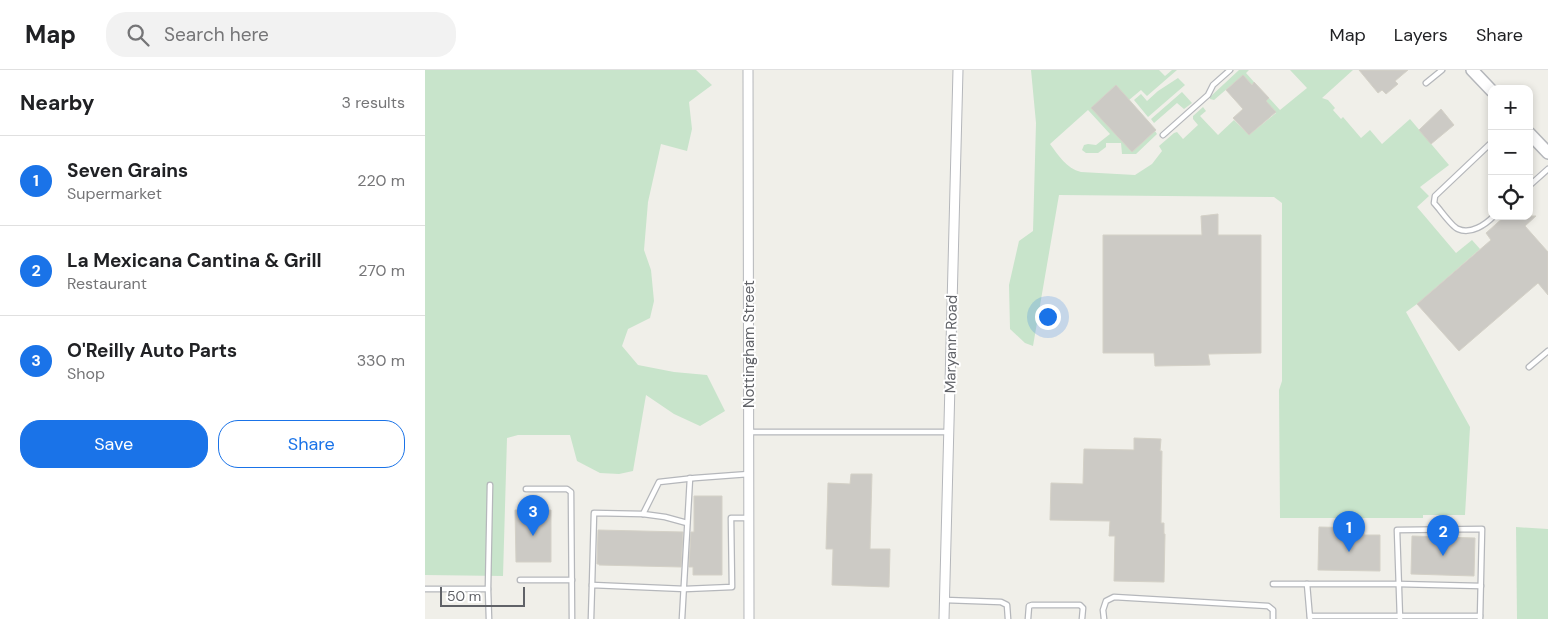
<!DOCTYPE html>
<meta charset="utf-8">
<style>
body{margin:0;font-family:"DM Sans",sans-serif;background:#f2f2f2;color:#202124}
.controls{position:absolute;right:15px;top:15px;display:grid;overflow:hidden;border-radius:10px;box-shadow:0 2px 8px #0003}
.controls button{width:45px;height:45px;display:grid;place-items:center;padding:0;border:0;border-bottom:1px solid #e0e0e0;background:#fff;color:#202124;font:25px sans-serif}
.scale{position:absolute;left:15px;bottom:12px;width:85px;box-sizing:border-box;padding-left:5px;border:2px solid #606267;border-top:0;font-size:14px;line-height:18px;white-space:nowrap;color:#606267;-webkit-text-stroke:4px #fff;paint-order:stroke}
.you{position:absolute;left:622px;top:246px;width:18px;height:18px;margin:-12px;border:4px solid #fff;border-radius:50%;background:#1a73e8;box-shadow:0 0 0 8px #1a73e833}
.badge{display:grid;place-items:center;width:32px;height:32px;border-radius:50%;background:#1a73e8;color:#fff;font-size:16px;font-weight:700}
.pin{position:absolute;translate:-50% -41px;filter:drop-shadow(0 1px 2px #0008)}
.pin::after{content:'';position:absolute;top:26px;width:18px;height:15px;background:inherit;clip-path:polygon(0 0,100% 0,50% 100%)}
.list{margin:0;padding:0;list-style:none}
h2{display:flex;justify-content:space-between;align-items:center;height:65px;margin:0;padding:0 20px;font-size:21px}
h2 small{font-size:16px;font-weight:400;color:#757577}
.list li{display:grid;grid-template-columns:32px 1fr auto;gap:15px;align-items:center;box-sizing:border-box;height:90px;padding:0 20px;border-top:1px solid #e0e0e0}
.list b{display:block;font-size:19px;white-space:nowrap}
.list p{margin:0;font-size:16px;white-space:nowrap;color:#757577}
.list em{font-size:16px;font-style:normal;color:#757577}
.actions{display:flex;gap:10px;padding:15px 20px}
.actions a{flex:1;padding:11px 0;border:1px solid #1a73e8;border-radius:20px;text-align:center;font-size:18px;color:#1a73e8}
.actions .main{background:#1a73e8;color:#fff}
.icon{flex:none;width:28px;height:28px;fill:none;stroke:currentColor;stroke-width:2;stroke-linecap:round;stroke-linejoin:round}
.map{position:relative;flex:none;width:1123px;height:549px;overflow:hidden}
header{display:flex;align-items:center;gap:30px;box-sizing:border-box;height:70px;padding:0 25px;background:#fff;border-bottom:1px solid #e0e0e0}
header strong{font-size:24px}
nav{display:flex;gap:28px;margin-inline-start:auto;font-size:18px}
.search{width:350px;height:45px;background:#f2f2f2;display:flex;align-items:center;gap:12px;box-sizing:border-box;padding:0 18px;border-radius:20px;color:#757577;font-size:19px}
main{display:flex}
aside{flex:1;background:#fff}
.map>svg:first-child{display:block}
.green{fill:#c8e4cb}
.building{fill:#cccac5;stroke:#d4d1c7}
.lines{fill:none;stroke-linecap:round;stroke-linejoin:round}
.service-casing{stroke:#b5b7bb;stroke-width:7}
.minor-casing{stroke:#b5b7bb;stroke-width:11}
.tertiary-casing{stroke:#b5b7bb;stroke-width:14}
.service{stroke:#fff;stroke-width:4.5}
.minor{stroke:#fff;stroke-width:9}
.tertiary{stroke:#fff;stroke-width:11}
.labels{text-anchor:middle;stroke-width:4;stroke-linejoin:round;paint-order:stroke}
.street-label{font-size:15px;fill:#606267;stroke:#fff}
</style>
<header>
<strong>Map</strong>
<div class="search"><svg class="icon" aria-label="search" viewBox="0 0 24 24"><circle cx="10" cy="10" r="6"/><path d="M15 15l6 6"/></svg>Search here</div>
<nav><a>Map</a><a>Layers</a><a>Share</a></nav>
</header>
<main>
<aside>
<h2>Nearby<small>3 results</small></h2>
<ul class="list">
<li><span class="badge">1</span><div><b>Seven Grains</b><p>Supermarket</p></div><em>220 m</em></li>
<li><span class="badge">2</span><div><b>La Mexicana Cantina &amp; Grill</b><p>Restaurant</p></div><em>270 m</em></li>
<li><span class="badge">3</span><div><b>O'Reilly Auto Parts</b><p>Shop</p></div><em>330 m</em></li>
</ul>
<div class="actions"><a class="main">Save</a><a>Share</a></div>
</aside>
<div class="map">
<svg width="1123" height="549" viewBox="0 0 1123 549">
<rect width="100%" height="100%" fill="#f0efe9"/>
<g class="green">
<path d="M 0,0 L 271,0 L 287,15 L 264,32 L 267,59 L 262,81 L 236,74 L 223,132 L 219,180 L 226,200 L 229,231 L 225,248 L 203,259 L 197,276 L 213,295 L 249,302 L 282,305 L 300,341 L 275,356 L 249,344 L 221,325 L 208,401 L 194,404 L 175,403 L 152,391 L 145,365 L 93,365 L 82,368 L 78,506 L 0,505 Z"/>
<path d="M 606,0 L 734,0 L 740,6 L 747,0 L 752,0 L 722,26 L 716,20 L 704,30 L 691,15 L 666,38 L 707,82 L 730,61 L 732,64 L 711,84 L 697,84 L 696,73 L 681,73 L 681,77 L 673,83 L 661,83 L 657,80 L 659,75 L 663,74 L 671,75 L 685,64 L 663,40 L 625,74 C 634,86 641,98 656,102 L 710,105 L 727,94 L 737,81 L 734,76 L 749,63 L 752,62 L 758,69 L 773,55 L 768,49 L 768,46 L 778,37 L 781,41 L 775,46 L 793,65 L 809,50 L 824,65 L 851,43 L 841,31 L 844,28 L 855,40 L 882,18 L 865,0 L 928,0 L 897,28 L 903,30 L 910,38 L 908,40 L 916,49 L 918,47 L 936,68 L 945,60 L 957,74 L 985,49 L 1024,95 L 995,117 L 1004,126 L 992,137 L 1031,183 L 1047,170 L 1055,179 L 992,234 L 981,242 L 1045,357 L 1040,445 L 998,445 L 998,448 L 855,448 L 854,320 L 857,311 L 857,133 L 849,127 L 634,125 L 608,276 L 600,273 L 585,259 L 584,215 L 594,171 L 608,161 L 611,53 Z"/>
<path d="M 814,0 L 824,0 L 821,3 L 829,12 L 827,15 L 818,5 L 789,30 L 785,29 L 785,27 Z"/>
<path d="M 753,8 L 760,15 L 723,47 L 709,30 L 716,24 L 722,31 L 733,21 Z"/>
<path d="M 757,22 L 767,33 L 759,39 L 752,33 L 729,53 L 726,49 Z"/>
<path d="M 1091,457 L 1123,459 L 1123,549 L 1092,549 Z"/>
</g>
<g class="building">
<path d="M 934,0 L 983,0 L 970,11 L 973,14 L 961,24 L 957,20 L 953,23 Z"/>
<path d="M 818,5 L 827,15 L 829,12 L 844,28 L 841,31 L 851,42 L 824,65 L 808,48 L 818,39 L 801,20 Z"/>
<path d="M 691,15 L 731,60 L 707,82 L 666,38 Z"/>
<path d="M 1016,39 L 1029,55 L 1006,74 L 994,60 Z"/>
<path d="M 793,144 L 793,165 L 836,165 L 836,283 L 783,284 L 785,295 L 730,296 L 729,283 L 678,283 L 678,165 L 777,165 L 776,146 Z"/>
<path d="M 1080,146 L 1111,146 L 1100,156 L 1123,182 L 1123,225 L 1113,213 L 1034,281 L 992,234 L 1066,170 L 1061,163 Z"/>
<path d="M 709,368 L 736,369 L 735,381 L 737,381 L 736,453 L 739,453 L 739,464 L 740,464 L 739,512 L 689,511 L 690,466 L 684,466 L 685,451 L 625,450 L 626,413 L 658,414 L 659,379 L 709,380 Z"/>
<path d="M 426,404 L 447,404 L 445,479 L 465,479 L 464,517 L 407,515 L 408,479 L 401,479 L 403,413 L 425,414 Z"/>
<path d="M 269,426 L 297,426 L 297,505 L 268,505 L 268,497 L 264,497 L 266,462 L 269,462 Z"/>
<path d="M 90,440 L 126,440 L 126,492 L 91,492 Z"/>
<path d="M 894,457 L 939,458 L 939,465 L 955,465 L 955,501 L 893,500 Z"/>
<path d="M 173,460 L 258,462 L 256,497 L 174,495 L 174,494 L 172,494 Z"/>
<path d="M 987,466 L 1050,468 L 1049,506 L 986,504 Z"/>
</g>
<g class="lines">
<defs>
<g id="service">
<path d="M 1001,13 L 1017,0"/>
<path d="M 738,65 L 783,25 L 788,15 L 805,0"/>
<path d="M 1067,72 L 1010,126 L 1009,133 C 1015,139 1026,156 1033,159 C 1046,165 1061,154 1069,146"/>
<path d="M 1104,116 L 1123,99"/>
<path d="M 1104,297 L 1123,281"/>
<path d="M 324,362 L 524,362"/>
<path d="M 101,419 L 142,419 L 146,422 L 147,549"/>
<path d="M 218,444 L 234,412 L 270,408 L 324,404"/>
<path d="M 95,510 L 147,510"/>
<path d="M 848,514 L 973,514 L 1056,516"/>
<path d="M 882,514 L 885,549"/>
<path d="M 167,515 L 169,443 L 218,444 L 240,447 L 262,453"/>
<path d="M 0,519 L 63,519 L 64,549"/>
<path d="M 63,519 L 65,415"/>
<path d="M 520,530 L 576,532 L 582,535 L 583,549"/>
<path d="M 885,546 L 1055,546"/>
<path d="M 166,549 L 167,515 L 260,519 L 307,517 L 306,448 L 324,448"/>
<path d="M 257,549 L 265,408"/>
<path d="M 603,549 L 604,536 L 607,535 L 655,535 L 658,538 L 657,549"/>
<path d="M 679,549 L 678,540 L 681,531 L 689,527 L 843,536 L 848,540 L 848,549"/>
<path d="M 975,549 L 972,460 L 1057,459 L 1055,549"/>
</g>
<g id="minor">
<path d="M 323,0 L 324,549"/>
<path d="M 519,549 L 533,0"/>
</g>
<g id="tertiary">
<path d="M 1047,0 L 1067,21"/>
<path d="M 1104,63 L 1123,83"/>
</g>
</defs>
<use href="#service" class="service-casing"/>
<use href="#minor" class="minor-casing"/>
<use href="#tertiary" class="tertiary-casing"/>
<use href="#service" class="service"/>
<use href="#minor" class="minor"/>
<use href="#tertiary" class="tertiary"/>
</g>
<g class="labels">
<g class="street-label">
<text transform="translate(324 274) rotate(-90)" y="5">Nottingham Street</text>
<text transform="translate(526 274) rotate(-89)" y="5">Maryann Road</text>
</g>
</g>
</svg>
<div class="controls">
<button>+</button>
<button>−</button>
<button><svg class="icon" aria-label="locate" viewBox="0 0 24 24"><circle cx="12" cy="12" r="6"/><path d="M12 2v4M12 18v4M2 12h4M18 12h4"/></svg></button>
</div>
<div class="scale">50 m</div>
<div class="you"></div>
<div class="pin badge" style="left:924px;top:482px">1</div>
<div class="pin badge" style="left:1018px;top:486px">2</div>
<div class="pin badge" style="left:108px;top:466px">3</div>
</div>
</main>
